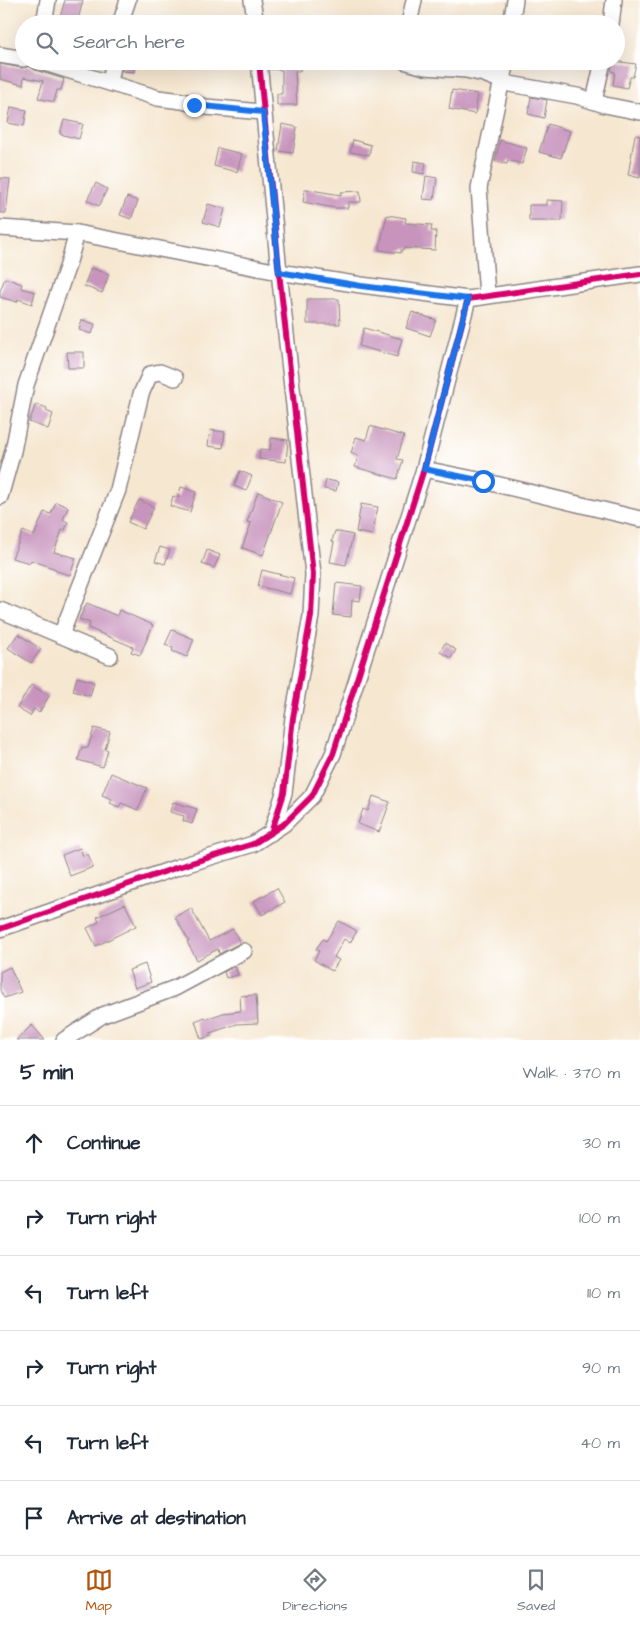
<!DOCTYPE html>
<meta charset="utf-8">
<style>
body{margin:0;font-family:"Architects Daughter",sans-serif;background:#f2f2f3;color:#1f2937}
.stop{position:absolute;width:15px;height:15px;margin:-11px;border:4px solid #1a73e8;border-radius:50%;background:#fff}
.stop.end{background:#1a73e8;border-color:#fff;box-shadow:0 1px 5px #0008}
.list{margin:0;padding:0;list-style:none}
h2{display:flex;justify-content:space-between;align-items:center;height:65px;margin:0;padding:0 20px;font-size:21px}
h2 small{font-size:16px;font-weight:400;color:#747a83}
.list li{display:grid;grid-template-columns:32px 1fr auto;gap:15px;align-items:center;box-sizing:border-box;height:75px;padding:0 20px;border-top:1px solid #e0e1e3}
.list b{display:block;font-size:19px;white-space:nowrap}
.list em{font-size:16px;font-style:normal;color:#747a83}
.icon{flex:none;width:28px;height:28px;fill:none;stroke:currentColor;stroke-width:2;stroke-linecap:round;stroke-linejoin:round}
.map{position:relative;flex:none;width:640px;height:1040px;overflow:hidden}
.search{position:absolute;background:#fff;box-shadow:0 5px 20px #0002;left:15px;right:15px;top:15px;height:55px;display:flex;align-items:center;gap:12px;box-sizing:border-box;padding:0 18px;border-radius:28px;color:#747a83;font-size:19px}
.sheet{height:515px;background:#fff}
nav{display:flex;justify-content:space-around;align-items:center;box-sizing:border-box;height:70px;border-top:1px solid #e0e1e3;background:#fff;font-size:14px;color:#747a83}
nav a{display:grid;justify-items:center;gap:2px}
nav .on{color:#b45309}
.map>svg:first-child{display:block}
.building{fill:#c894bd}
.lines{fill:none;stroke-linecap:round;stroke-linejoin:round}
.minor-casing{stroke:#8c8486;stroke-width:18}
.minor{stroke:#fff;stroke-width:15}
.cycleway-casing{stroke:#fff;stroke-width:9}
.cycleway{stroke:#d6006c;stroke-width:6}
.route{stroke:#1a73e8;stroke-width:6}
</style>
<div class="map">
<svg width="640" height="1040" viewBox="0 0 640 1040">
<rect width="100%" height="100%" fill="#fff"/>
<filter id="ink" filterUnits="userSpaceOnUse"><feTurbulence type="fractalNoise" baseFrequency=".02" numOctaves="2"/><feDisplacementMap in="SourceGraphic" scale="10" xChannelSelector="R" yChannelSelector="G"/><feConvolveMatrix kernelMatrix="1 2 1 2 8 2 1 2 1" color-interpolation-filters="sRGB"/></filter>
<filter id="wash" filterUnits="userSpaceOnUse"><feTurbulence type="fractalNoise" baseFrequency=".0096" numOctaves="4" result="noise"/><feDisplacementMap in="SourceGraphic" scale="20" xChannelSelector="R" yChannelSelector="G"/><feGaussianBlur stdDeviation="1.12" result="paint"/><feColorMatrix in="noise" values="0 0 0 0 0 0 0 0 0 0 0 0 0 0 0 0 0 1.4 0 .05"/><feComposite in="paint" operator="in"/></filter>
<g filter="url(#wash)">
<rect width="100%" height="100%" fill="#f6e7d0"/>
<g id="blocks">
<g class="building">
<path d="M 65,0 L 83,0 L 77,24 L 58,24 Z"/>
<path d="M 123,61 L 135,61 L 134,72 L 122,71 Z"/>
<path d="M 268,61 L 301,61 L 300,71 L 295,71 L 297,105 L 277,105 L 277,94 L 282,94 L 282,70 L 269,69 Z"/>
<path d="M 613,61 L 636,64 L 633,77 L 630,77 L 627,88 L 613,85 L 615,72 L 611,71 Z"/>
<path d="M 0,64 L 22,68 L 29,66 L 35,70 L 64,79 L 61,90 L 57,90 L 54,102 L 38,98 L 43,81 L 24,77 L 23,85 L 0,79 Z"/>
<path d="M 452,90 L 478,94 L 475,114 L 449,109 Z"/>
<path d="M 531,97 L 547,100 L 544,118 L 528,114 Z"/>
<path d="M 11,107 L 27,110 L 24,126 L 8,123 Z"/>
<path d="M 64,120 L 83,124 L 79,139 L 60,134 Z"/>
<path d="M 282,124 L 297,127 L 293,153 L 278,151 Z"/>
<path d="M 548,124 L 570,131 L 561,158 L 539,152 Z"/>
<path d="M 635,135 L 640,136 L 640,178 L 628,175 Z"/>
<path d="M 353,140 L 371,145 L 369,155 L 350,152 Z"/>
<path d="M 500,140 L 527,148 L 522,164 L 508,160 L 507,164 L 495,161 Z"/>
<path d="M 218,148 L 242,154 L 237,172 L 214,166 Z"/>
<path d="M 414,161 L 426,163 L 424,174 L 413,172 Z"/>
<path d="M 426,176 L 437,178 L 434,200 L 423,199 Z"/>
<path d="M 0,178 L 10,179 L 6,213 L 0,213 Z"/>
<path d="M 96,183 L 107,189 L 99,206 L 87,200 Z"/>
<path d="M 305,189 L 341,195 L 341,192 L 360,191 L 361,202 L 348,202 L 348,208 L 335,208 L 308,203 L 303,202 Z"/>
<path d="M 127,197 L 138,201 L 131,219 L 120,215 Z"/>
<path d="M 547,200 L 563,201 L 562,221 L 529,221 L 529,205 L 547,205 Z"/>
<path d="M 208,204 L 225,209 L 220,227 L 203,222 Z"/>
<path d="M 387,215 L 406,218 L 405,223 L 432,225 L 431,231 L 436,231 L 435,250 L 404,248 L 404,250 L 401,250 L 401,253 L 379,250 Z"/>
<path d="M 91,268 L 109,274 L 102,293 L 84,286 Z"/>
<path d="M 5,278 L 22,284 L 21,288 L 35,292 L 32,304 L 18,299 L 17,302 L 0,297 L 0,291 Z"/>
<path d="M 307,299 L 339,299 L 340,324 L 307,324 Z"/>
<path d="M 412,312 L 436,320 L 430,336 L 406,328 Z"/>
<path d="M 82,320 L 95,324 L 92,334 L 79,330 Z"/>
<path d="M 364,328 L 402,339 L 397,357 L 359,346 Z"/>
<path d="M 67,352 L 84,352 L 84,368 L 68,368 Z"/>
<path d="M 36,404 L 47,408 L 46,411 L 53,414 L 48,429 L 29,422 Z"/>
<path d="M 370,426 L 404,436 L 397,459 L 403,460 L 397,479 L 355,467 L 358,456 L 351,453 L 356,437 L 366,440 Z"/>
<path d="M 210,430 L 225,432 L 223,448 L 208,446 Z"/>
<path d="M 271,438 L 288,440 L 286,462 L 259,459 L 260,449 L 270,450 Z"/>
<path d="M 240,471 L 252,476 L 246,491 L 234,486 Z"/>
<path d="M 326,480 L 338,482 L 336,491 L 324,489 Z"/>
<path d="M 181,487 L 196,492 L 190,512 L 170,506 L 173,496 L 178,498 Z"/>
<path d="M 258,492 L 282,502 L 263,555 L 242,548 L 251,523 L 247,522 Z"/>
<path d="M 139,500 L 154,507 L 143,529 L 128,522 Z"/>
<path d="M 56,502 L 68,507 L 63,520 L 68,522 L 65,530 L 62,530 L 54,552 L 76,558 L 70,575 L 56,571 L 56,569 L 31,560 L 30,563 L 12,558 L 23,531 L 34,536 L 44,512 L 51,514 Z"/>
<path d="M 361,504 L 378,507 L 372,535 L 356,532 Z"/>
<path d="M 335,531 L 353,535 L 346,565 L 330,562 L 334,542 L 332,541 Z"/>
<path d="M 160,547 L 170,550 L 165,564 L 155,561 Z"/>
<path d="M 207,550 L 220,555 L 214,568 L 202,564 Z"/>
<path d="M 262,570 L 294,578 L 290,594 L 258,586 Z"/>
<path d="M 336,583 L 362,586 L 360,601 L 352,600 L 351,617 L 333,615 Z"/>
<path d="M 87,603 L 117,616 L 119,610 L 153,625 L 140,655 L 131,652 L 133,647 L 88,628 L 90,623 L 79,619 Z"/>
<path d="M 172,630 L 194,639 L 187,657 L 172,651 L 173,648 L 165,645 Z"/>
<path d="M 18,634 L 41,649 L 31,663 L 8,648 Z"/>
<path d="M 445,643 L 456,650 L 451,658 L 440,652 Z"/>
<path d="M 77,677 L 94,682 L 90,696 L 73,691 Z"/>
<path d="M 31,685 L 49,696 L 39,713 L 34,709 L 30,716 L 17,708 Z"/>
<path d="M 94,728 L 110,732 L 105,749 L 108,750 L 103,767 L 78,760 L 82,747 L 88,748 Z"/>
<path d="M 111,773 L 147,788 L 138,810 L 121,803 L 119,807 L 110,803 L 112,799 L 102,795 Z"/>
<path d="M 373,796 L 390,802 L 379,832 L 358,824 L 363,809 L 368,811 Z"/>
<path d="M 173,802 L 197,809 L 192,824 L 183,821 L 184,816 L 170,812 Z"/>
<path d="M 80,848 L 83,856 L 88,854 L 93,867 L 70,876 L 62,855 Z"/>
<path d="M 277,888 L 285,902 L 262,915 L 254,901 Z"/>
<path d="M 125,904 L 136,926 L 96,946 L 87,928 L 99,922 L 97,917 Z"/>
<path d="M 191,908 L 209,941 L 233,929 L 240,943 L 219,954 L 218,949 L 197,960 L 187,942 L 189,941 L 175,917 Z"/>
<path d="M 339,921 L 357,931 L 350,943 L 344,939 L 334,957 L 339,960 L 332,971 L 314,960 L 319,951 L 316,949 L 323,939 L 326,941 Z"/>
<path d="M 145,964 L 151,982 L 135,988 L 129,970 Z"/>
<path d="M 235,966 L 238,975 L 226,978 L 224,972 Z"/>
<path d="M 10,967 L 21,992 L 4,998 L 0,990 L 0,972 Z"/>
<path d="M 256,995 L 258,1023 L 237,1024 L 210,1033 L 211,1036 L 201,1039 L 195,1021 L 205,1017 L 206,1019 L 223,1013 L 241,1011 L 240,996 Z"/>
<path d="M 32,1025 L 45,1040 L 16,1040 Z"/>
</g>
</g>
</g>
<g filter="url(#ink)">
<use href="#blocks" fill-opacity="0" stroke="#8c8486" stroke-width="1"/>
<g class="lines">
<defs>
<g id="minor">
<path d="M 252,0 L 256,24"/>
<path d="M 44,24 L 48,0"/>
<path d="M 120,24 L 128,0"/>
<path d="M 268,24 L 287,24"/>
<path d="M 409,24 L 414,0"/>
<path d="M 511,24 L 515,0"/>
<path d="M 611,24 L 614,0"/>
<path d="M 0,55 L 24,59"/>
<path d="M 38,61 L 158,98 L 182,101 L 206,107 L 263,112"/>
<path d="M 259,61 L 279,272 L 313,574 L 311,616 L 293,718 L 284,793 L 271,833"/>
<path d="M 404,61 L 425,67 L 466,70 L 484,74 L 510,84 L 577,96 L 605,105 L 640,112"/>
<path d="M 110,83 L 114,61"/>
<path d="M 594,101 L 603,61"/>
<path d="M 0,228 L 77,233 L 279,272 L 361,285 L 468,299"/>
<path d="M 487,295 L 479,188 L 506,61"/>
<path d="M 424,469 L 483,481 L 640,519"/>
<path d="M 0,497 L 13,451 L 26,385 L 68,265 L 77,233"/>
<path d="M 0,610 L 110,656"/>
<path d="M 61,635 L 118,490 L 141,394 L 150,374 L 160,372 L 175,378"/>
<path d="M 0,929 L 178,867 L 253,844 L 284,824 L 312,796 L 333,754 L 424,469 L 468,299 L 640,274"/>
<path d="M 64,1040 L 103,1015 L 175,988 L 244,951"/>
</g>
</defs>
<use href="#minor" class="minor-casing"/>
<use href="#minor" class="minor"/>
<defs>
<g id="cycleway">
<path d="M 259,61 L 279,272 L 313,574 L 311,616 L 293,718 L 284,793 L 271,833"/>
<path d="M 0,929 L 178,867 L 253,844 L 284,824 L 312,796 L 333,754 L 424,469 L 468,299 L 640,274"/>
</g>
</defs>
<use href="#cycleway" class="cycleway-casing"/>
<use href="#cycleway" class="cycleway"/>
</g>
</g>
<g class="lines" filter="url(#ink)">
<path class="route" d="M 194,105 L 263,112 L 279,272 L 361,286 L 468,299 L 424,469 L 483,481"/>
</g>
</svg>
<div class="stop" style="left:483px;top:481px"></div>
<div class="stop end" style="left:194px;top:105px"></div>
<div class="search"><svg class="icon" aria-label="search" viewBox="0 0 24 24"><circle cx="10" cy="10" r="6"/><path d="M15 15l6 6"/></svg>Search here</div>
</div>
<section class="sheet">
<h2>5 min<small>Walk · 370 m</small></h2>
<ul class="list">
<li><svg class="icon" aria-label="ahead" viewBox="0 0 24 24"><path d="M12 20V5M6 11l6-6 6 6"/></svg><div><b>Continue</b></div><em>30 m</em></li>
<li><svg class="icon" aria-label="right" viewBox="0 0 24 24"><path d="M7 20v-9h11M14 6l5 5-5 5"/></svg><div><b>Turn right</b></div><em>100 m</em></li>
<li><svg class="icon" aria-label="left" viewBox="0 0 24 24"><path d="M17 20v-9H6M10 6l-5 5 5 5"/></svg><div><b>Turn left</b></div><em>110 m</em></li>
<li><svg class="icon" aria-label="right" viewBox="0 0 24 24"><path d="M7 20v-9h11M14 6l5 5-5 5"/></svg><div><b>Turn right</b></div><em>90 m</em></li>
<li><svg class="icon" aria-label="left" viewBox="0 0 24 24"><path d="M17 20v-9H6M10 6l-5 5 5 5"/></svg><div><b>Turn left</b></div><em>40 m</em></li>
<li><svg class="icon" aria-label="arrive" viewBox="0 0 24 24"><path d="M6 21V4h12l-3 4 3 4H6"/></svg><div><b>Arrive at destination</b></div></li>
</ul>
</section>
<nav>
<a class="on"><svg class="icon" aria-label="map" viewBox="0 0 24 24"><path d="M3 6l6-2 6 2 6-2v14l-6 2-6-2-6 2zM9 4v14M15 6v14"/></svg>Map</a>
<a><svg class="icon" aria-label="directions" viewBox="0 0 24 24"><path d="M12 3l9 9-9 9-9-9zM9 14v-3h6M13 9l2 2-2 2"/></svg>Directions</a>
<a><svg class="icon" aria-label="saved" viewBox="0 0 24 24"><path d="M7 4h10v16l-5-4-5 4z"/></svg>Saved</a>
</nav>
